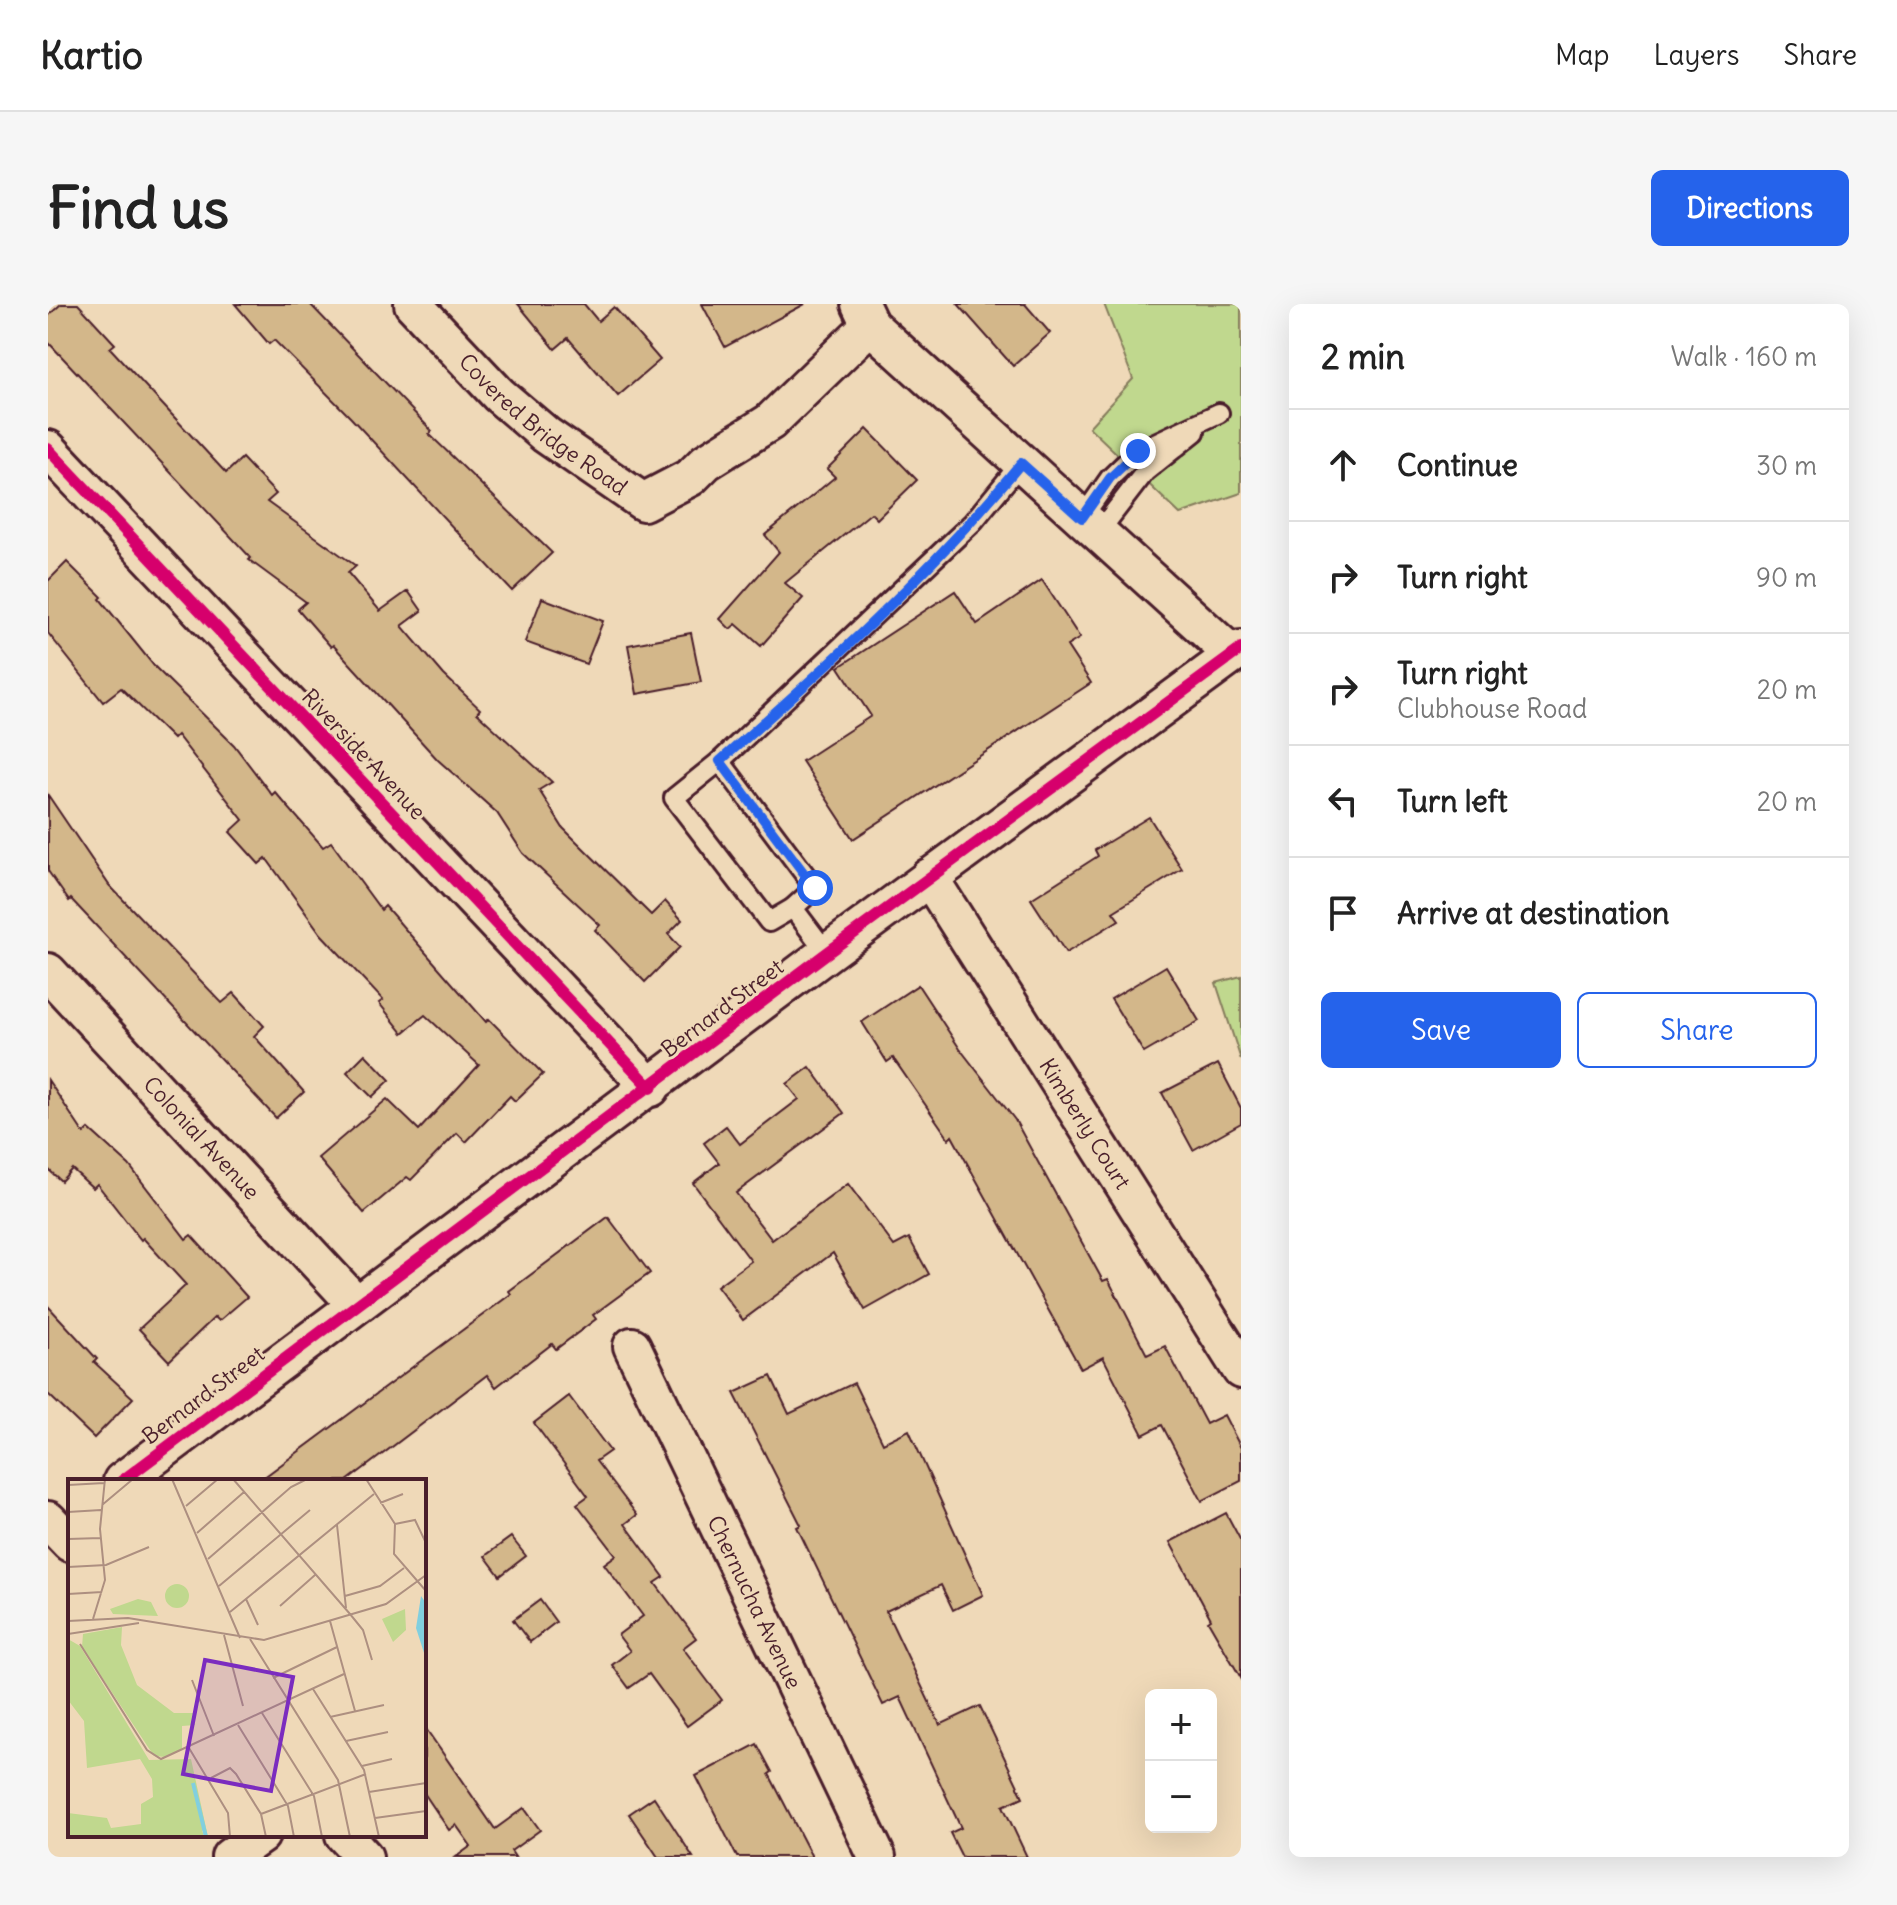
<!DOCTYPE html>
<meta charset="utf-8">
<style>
body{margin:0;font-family:Delius,sans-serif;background:#f6f6f6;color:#222}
.controls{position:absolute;right:24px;bottom:24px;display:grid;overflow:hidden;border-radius:12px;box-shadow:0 8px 32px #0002}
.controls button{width:72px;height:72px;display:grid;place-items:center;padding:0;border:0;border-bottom:2px solid #e0e0e0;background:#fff;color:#222;font:40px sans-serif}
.stop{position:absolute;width:24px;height:24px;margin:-18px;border:6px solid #2563eb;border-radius:50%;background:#fff}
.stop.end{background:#2563eb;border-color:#fff;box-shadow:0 2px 8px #0008}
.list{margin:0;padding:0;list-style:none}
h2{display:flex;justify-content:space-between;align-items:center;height:104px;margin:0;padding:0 32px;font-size:34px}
h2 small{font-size:26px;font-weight:400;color:#767676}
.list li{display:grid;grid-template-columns:52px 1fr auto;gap:24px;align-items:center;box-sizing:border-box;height:112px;padding:0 32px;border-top:2px solid #e0e0e0}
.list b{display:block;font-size:30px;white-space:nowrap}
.list p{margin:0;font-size:26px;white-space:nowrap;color:#767676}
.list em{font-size:26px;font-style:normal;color:#767676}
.actions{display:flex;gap:16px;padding:24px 32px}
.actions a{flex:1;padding:18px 0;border:2px solid #2563eb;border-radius:12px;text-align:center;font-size:28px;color:#2563eb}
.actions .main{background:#2563eb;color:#fff}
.icon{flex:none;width:44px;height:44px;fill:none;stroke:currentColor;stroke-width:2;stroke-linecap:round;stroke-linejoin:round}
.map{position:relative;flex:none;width:1193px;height:1553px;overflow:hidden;border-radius:12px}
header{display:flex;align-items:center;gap:48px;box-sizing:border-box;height:112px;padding:0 40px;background:#fff;border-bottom:2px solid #e0e0e0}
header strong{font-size:38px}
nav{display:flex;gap:44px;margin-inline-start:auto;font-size:28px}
.intro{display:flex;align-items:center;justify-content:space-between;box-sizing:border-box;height:192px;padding:0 48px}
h1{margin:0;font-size:56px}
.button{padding:20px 36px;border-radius:12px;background:#2563eb;color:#fff;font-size:28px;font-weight:700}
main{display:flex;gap:48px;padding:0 48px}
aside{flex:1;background:#fff;border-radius:12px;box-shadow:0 8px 32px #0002}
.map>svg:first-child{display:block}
.green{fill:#c0d88e;stroke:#857c5c;stroke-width:2}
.building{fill:#d3b78a;stroke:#4a1f2b;stroke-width:2}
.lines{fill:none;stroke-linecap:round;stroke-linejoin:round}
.lane-casing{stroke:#4a1f2b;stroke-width:24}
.street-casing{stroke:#4a1f2b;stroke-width:42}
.lane{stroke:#efd9b8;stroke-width:18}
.street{stroke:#efd9b8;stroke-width:36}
.cycleway-casing{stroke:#efd9b8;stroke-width:17}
.cycleway{stroke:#d6006c;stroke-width:12}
.route{stroke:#2563eb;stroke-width:10}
.labels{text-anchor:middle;stroke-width:6;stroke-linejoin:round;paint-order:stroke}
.street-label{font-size:22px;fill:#4a1f2b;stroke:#efd9b8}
.inset-river{fill:none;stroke:#81cfdf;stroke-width:4}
.inset-road{fill:none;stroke:#ad8f80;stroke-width:2}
.view{fill:#7b2cbf;fill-opacity:0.15;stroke:#7b2cbf;stroke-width:4}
.inset-edge{fill:none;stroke:#4a1f2b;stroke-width:4}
</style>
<header>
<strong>Kartio</strong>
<nav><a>Map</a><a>Layers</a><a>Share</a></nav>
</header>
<div class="intro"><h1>Find us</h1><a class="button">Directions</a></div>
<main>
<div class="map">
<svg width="1193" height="1553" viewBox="0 0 1193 1553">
<rect width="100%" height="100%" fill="#efd9b8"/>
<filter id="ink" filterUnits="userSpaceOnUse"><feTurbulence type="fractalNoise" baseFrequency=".0125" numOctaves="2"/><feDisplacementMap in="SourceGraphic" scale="16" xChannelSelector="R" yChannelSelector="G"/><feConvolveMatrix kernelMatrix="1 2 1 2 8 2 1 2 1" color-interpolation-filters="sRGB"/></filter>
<g filter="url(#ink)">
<g class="green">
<path d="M 1056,0 L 1193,0 L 1193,189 L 1132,210 L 1041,123 L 1085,75 Z"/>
<path d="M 1193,672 L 1193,756 L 1168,679 Z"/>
</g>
<g class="building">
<path d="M 13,0 L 30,0 L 67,40 L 62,44 L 178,169 L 194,154 L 228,190 L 219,198 L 308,262 L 300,269 L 332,307 L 360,287 L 374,307 L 354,322 L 396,371 L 432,405 L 429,409 L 504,478 L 491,486 L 515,524 L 603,611 L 617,597 L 634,616 L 620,630 L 632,643 L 597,678 L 547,626 L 552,621 L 475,549 L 449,509 L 390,456 L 285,341 L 283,343 L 250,305 L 258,298 L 201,256 L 203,254 L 0,38 L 0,12 Z"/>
<path d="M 187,0 L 262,0 L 384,127 L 381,130 L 504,249 L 464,287 L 303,114 L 226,36 L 221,40 Z"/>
<path d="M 470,0 L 536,0 L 550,17 L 566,3 L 612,56 L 570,92 L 520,34 L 507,45 Z"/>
<path d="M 654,0 L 757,0 L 677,43 Z"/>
<path d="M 910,0 L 977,0 L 1002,29 L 965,62 Z"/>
<path d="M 819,125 L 869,176 L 829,215 L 823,209 L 737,279 L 755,294 L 713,342 L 688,320 L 682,325 L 672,315 L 731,248 L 717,231 L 787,173 L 779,165 Z"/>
<path d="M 19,258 L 54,293 L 52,295 L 106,362 L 186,441 L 224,491 L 227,488 L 275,543 L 283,538 L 333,606 L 337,602 L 438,718 L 441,715 L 495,770 L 467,797 L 462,792 L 418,838 L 409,829 L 363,876 L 359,873 L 316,909 L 270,854 L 339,795 L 371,826 L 431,761 L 377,711 L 355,729 L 331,699 L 335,696 L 273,630 L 218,554 L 211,560 L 182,528 L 195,516 L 129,431 L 125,435 L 73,384 L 55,398 L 0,329 L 0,277 Z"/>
<path d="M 994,276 L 1032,334 L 1019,342 L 1043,379 L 805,535 L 754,457 L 823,412 L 791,363 L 907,287 L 929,320 Z"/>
<path d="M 494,294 L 555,317 L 538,360 L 477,338 Z"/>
<path d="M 643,329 L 653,378 L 589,390 L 580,341 Z"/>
<path d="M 0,491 L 61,581 L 174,699 L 186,689 L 216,722 L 206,732 L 256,788 L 228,814 L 23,595 L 21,597 L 0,567 Z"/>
<path d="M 1101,513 L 1134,565 L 1065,608 L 1071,616 L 1018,649 L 983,595 L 1050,552 L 1047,546 Z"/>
<path d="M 1118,662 L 1151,717 L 1096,749 L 1063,695 Z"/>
<path d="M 870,681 L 912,745 L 967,816 L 1055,977 L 1060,975 L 1099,1051 L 1117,1042 L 1158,1120 L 1176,1111 L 1193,1144 L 1193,1177 L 1154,1197 L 1114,1121 L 1095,1131 L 1055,1053 L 1033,1065 L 904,832 L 901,835 L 845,754 L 839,758 L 814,718 Z"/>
<path d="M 317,750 L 342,776 L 324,793 L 299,768 Z"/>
<path d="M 1170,760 L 1193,804 L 1193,819 L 1145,846 L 1114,789 Z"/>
<path d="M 762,763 L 796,809 L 688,889 L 724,936 L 800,880 L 846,942 L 861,934 L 881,970 L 817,1006 L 785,949 L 695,1016 L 669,982 L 703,957 L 645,879 L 671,859 L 656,839 L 678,822 L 692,840 L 751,795 L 739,780 Z"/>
<path d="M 0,776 L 36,830 L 41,825 L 81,861 L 138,935 L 143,931 L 199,993 L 171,1017 L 167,1013 L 121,1057 L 91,1025 L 138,981 L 95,934 L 93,936 L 49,880 L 45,884 L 24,865 L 13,877 L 0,865 Z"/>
<path d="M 560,913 L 602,969 L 545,1011 L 548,1015 L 508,1045 L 504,1040 L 448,1083 L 439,1071 L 299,1177 L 211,1177 L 463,990 L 461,987 Z"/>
<path d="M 0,1002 L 49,1055 L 46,1058 L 85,1094 L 46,1134 L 0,1090 Z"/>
<path d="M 723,1072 L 741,1110 L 806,1079 L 835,1139 L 861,1126 L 935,1291 L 905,1306 L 893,1281 L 838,1307 L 892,1421 L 932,1402 L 975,1493 L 955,1502 L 979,1553 L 914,1553 L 902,1529 L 913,1524 L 852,1393 L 835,1401 L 749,1223 L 753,1221 L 686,1089 Z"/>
<path d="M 521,1092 L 562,1147 L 548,1157 L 589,1211 L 577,1220 L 616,1273 L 607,1279 L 648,1334 L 635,1344 L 674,1396 L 639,1422 L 601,1370 L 581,1384 L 564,1361 L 582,1347 L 570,1331 L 595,1312 L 556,1260 L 568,1251 L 529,1200 L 540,1192 L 486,1119 Z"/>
<path d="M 1178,1209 L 1193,1237 L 1193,1374 L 1160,1317 L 1163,1315 L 1122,1238 Z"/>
<path d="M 463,1233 L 478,1252 L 452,1272 L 437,1252 Z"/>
<path d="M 492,1296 L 508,1318 L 482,1338 L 465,1316 Z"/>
<path d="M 376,1422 L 447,1525 L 476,1504 L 492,1526 L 463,1547 L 467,1553 L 408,1553 L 423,1542 L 408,1521 L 401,1526 L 376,1489 Z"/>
<path d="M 709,1440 L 724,1468 L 721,1470 L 764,1553 L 689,1553 L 648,1472 Z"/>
<path d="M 606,1493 L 645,1553 L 610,1553 L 581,1510 Z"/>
</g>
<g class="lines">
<defs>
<g id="lane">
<path d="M 1034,214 L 1062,174 L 1090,147 L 1171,109"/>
<path d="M 1050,229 L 1097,168 L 1147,128"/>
<path d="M 672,457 L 767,584 L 745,604 L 721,618 L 626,494 Z"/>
<path d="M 672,457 L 924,219 L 973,159"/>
<path d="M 745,604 L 779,649"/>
</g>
<g id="street">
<path id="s1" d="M 365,0 L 451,91 L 498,131 L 595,198 L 643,173 L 658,158 L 722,118 L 822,21"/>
<path d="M 812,0 L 822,21 L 1185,351"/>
<path d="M 0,145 L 603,784"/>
<path id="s2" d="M 881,573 L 1193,1066"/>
<path id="s3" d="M 0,668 L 308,1000"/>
<path id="s4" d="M 584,1042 L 829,1553"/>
<path d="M 74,1177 L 779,649 L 1193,345"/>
<path d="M 0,1216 L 22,1239"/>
<path d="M 296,1531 L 316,1553"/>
<path d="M 182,1553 L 213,1531"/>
</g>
</defs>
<use href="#lane" class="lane-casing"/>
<use href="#street" class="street-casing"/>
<use href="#lane" class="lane"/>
<use href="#street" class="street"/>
<defs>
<g id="cycleway">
<path d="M 0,145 L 603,784"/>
<path d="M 74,1177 L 779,649 L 1193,345"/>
</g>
</defs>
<use href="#cycleway" class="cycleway-casing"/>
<use href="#cycleway" class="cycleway"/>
</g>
</g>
<g class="lines" filter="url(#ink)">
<path class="route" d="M 767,584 L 672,457 C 778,364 884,268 973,159 L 1034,214 L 1062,174 L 1090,147"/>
</g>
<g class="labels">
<g class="street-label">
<text dy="8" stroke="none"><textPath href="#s1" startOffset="178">Covered Bridge Road</textPath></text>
<text transform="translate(316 450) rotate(47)" y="8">Riverside Avenue</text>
<text transform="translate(674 704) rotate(-37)" y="8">Bernard Street</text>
<text dy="8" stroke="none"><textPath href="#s2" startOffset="292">Kimberly Court</textPath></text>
<text dy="8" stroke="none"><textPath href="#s3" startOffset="226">Colonial Avenue</textPath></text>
<text transform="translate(155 1091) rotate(-37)" y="8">Bernard Street</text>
<text dy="8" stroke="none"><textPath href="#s4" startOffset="284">Chernucha Avenue</textPath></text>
</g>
</g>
<g transform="translate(20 1175)">
<rect width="358" height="358" fill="#efd9b8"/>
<path d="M97 117a12 12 0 1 1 24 0a12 12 0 1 1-24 0ZM 70,120 L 83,123 L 90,137 L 45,135 L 42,130 ZM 337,130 L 338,151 L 325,163 L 314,140 ZM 54,148 L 53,166 L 69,206 L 106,234 L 125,234 L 127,246 L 114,247 L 114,271 L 97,278 L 86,277 L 14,168 L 15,155 ZM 0,160 L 12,167 L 81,281 L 123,280 L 140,358 L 134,351 L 136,358 L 0,358 L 0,334 L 39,339 L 43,349 L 73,345 L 73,325 L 85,318 L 84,300 L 72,280 L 19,289 L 16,242 L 0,221 Z" fill="#c0d88e"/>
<path d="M 353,117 L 358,124 L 358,180 L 348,149 Z" fill="#81cfdf"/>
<path class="inset-river" d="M 125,304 L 138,358"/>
<path class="inset-road" d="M 104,0 L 172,159M 165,0 L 282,135M 298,0 L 327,45 L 326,75 L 358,112M 0,6 L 36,4M 312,24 L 335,15M 34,26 L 65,0M 118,27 L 150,0M 0,33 L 33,31M 327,45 L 347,41 L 358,64M 269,46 L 278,129M 129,54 L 176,13M 0,60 L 33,59M 140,80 L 223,8 L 239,0M 0,88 L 38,86 L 81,68M 151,107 L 242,31M 0,115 L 34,113M 277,117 L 312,107 L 336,89M 178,120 L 190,146M 212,127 L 247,96M 162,133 L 306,15M 282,135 L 295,151 L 304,181M 25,140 L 37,101 L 32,50 L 37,0M 0,142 L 60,139 L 196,161 L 318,125 L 358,96M 262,142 L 287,232M 0,155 L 71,144M 156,156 L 175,227M 182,160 L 270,301 L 282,358M 12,165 L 79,271 L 93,280 L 276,195M 205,199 L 269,168M 124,201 L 146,257M 245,210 L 296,291 L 311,358M 194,234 L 246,317 L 254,358M 262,238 L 316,226M 170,246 L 220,327 L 226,358M 278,262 L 320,253M 121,269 L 160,334 L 162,358M 294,287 L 324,280M 143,299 L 162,289 L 168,295 L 193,335 L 198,358M 301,313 L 358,304M 193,335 L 298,295M 307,339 L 358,332"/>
<path class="view" d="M 137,181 L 225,198 L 203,312 L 115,295 Z"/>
<rect width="358" height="358" class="inset-edge"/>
</g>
</svg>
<div class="controls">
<button>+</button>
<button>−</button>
</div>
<div class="stop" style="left:767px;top:584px"></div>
<div class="stop end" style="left:1090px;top:147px"></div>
</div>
<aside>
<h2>2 min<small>Walk · 160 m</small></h2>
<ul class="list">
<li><svg class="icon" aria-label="ahead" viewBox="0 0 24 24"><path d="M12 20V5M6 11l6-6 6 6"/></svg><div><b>Continue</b></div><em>30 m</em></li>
<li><svg class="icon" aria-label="right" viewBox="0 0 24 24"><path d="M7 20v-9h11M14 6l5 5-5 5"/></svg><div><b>Turn right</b></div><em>90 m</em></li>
<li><svg class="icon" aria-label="right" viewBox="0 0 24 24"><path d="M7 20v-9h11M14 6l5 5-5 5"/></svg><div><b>Turn right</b><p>Clubhouse Road</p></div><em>20 m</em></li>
<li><svg class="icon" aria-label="left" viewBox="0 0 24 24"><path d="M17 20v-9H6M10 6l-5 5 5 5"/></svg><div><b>Turn left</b></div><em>20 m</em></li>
<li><svg class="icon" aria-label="arrive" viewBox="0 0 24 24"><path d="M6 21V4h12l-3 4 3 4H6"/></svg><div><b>Arrive at destination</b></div></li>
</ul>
<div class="actions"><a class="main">Save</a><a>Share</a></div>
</aside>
</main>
